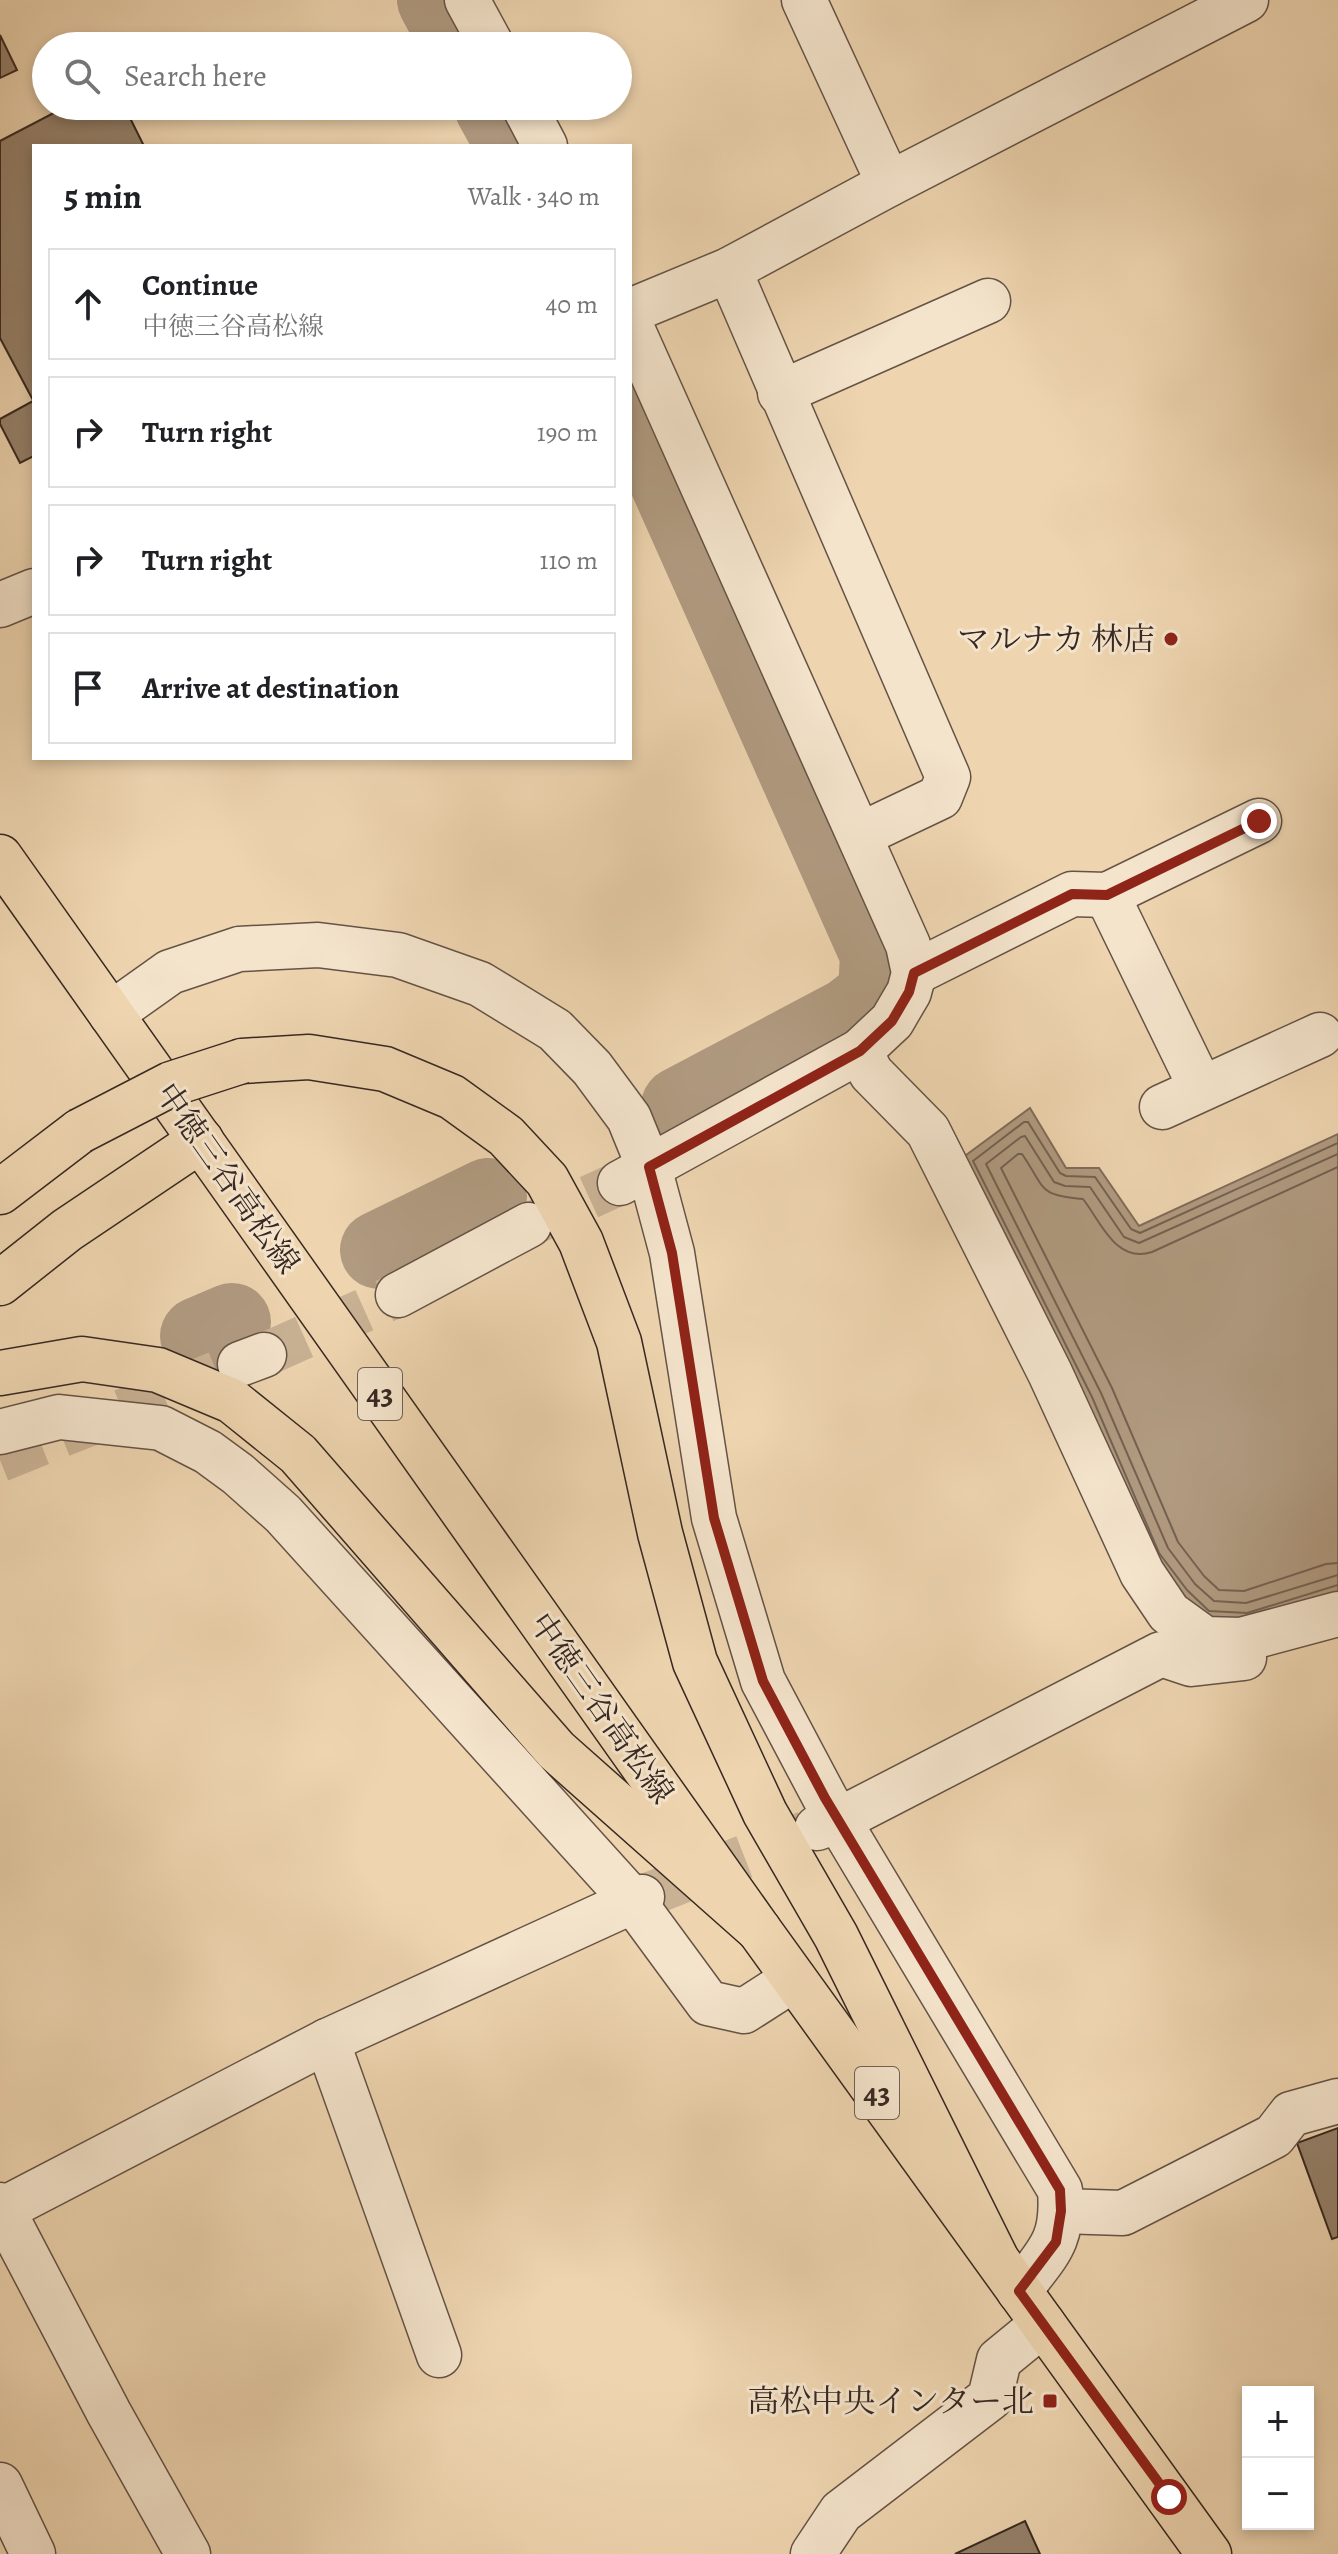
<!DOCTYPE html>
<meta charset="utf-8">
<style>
body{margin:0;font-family:Alegreya,"Noto Serif JP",serif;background:#f6f6f6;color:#202124}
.controls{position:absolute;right:24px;bottom:24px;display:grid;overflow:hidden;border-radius:0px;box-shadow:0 4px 12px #0003}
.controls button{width:72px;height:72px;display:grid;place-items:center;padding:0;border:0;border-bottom:2px solid #e0e0e0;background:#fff;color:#202124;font:40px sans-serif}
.stop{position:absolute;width:24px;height:24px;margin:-18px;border:6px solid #8f2418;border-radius:50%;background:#fff}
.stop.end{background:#8f2418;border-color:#fff;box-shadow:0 2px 8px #0008}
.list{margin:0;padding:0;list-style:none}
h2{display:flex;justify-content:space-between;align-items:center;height:104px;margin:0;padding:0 32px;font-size:34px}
h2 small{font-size:26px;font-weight:400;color:#757577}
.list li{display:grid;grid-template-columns:52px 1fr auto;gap:24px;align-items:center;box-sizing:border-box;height:112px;margin:0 16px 16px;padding:0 16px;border:2px solid #e0e0e0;border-radius:0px}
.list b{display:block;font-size:30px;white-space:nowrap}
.list p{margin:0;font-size:26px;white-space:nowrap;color:#757577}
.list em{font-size:26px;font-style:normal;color:#757577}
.icon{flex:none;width:44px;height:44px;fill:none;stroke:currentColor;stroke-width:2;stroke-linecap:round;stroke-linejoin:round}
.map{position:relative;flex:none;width:1338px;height:2554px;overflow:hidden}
.search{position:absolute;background:#fff;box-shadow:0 4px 12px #0003;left:32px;top:32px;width:600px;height:88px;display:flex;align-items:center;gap:20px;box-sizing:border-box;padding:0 28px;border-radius:44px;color:#757577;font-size:30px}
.panel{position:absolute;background:#fff;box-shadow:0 4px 12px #0003;left:32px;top:144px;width:600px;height:616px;border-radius:0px}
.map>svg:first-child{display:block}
.water{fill:#b09a80;stroke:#806c5a;stroke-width:2}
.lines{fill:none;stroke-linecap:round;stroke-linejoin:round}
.shore{stroke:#746151;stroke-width:2}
.river{stroke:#b09a80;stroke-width:78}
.building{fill:#96826c;stroke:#372822;stroke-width:2}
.minor-tunnel{stroke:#c9b294;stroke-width:44;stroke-dasharray:44 22;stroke-linecap:butt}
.minor-casing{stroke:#655346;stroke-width:47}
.primary-casing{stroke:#372822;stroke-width:47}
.motorway-casing{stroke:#372822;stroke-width:47}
.minor{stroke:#f4e4cc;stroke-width:44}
.primary{stroke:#eed5b0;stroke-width:44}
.motorway{stroke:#eed5b0;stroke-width:44}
.motorway-bridge-casing{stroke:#372822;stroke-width:47;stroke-linecap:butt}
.motorway-bridge{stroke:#eed5b0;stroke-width:44}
.route{stroke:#8f2418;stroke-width:10}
.poi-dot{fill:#8f2418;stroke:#f4e4cc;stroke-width:3}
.labels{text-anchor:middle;stroke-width:6;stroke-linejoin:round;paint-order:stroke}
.shield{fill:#f4e4cc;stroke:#706055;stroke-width:2}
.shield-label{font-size:30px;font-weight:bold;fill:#372822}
.poi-label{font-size:32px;fill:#372822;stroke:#f4e4cc;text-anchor:end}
.street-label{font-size:32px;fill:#372822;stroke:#f4e4cc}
</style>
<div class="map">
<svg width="1338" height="2554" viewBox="0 0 1338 2554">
<rect width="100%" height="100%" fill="#eed5b0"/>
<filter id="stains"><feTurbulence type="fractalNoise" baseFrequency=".0025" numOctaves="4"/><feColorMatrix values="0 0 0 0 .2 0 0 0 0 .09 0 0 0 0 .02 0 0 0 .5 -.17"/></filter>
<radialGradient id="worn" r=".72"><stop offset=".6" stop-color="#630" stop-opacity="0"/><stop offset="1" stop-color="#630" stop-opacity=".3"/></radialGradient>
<path class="water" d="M 1030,1108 L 1066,1168 L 1099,1168 L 1139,1226 L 1338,1134 L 1338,1592 L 1248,1621 L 1206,1619 L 1181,1596 L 1152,1557 L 962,1158 Z"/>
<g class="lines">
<g class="shore">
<path d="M 1338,1143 L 1140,1233 L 1131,1229 L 1095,1177 L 1066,1176 L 1060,1173 L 1028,1122 L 1024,1122 L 973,1161 L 1092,1397 L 1159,1553 L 1187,1590 L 1209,1611 L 1247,1613 L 1338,1585"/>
<path d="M 1338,1154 L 1139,1243 L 1124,1237 L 1090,1187 L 1065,1186 L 1054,1182 L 1025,1136 L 1021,1137 L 986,1164 L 1101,1393 L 1168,1548 L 1195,1584 L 1214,1601 L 1246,1603 L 1338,1575"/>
<path d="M 1338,1167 L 1152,1252 C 1116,1264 1101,1222 1083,1199 C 1037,1195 1046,1189 1022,1154 L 1018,1154 L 1001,1168 L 1112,1388 L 1178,1542 L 1204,1576 L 1219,1590 L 1244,1591 L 1326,1564 L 1338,1563"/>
</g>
<g class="river">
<path d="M 436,0 L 461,46"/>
<path d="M 493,106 L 515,146"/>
<path d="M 630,395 L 879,954 L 877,995 L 850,1016 L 680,1106"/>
<path d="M 379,1250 L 488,1197"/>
<path d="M 199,1336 L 232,1322"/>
</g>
</g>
<g class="building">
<path d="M 0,35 L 17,70 L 0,78 Z"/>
<path d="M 67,106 L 124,106 L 144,146 L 34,146 L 34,402 L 0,338 L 0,141 Z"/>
<path d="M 33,401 L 34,456 L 20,463 L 0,424 L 0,419 Z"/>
<path d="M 1338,2128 L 1338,2237 L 1332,2239 L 1297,2143 Z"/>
<path d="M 1025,2521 L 1040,2554 L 955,2554 Z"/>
</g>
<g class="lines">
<g class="minor-tunnel">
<path d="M 529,1225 L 620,1183"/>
<path d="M 264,1355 L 398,1295"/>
<path d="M 0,1460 L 217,1373"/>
<path d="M 642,1897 L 815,1829"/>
</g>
<defs>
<g id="minor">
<path d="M 467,0 L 492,46"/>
<path d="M 804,0 L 889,184"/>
<path d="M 524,106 L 545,146"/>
<path d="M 729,270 L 948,777 L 940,797 L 860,835"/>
<path d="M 630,311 L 729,270 L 889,184 L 1246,0"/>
<path d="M 780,393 L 988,301"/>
<path d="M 0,605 L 34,591"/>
<path d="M 1107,895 L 1201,1088"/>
<path d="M 914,973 L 1072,894 L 1107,895 L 1259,821"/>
<path d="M 111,1014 L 170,972 L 239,949 L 318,945 L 398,955 L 480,984 L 555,1030 L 592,1068 L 629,1118 L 649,1167 L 672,1253 L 714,1518 L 763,1681 L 825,1798 L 1060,2190 C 1064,2242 1048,2252 1019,2291"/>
<path d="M 860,1051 L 871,1073 L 928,1131 L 1050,1373 L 1142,1573 L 1169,1613 L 1205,1639 L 1241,1640 L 1338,1614"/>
<path d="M 1162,1107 L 1320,1035"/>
<path d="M 620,1183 L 860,1051 L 892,1021 L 909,992 L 914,973 L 908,945 L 630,324"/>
<path d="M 398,1295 L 529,1225"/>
<path d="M 240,1364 L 264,1355"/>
<path d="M 0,1432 L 59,1417 L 161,1428 L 208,1452 L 238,1474 L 283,1514 L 633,1901 L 708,2003 L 744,2011 L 794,1979"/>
<path d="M 817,1828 L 839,1820 L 1161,1654 L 1191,1664 L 1244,1658"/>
<path d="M 327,2041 L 439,2355"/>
<path d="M 0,2205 L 109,2413 L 188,2554"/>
<path d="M 0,2211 L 327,2041 L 642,1897"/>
<path d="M 1061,2211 L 1123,2213 L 1274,2136 L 1291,2114 L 1338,2101"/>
<path d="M 0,2485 L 33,2554"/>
<path d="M 813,2554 L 841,2512 L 990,2398 L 999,2360 L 1043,2324"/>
</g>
<path id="primary" d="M 0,857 L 759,1930 L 1209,2554"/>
<g id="motorway">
<path d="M 242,1061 L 309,1057 L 385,1069 L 452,1097 L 506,1136 L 547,1180 L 581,1242 L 619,1342 L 660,1533 L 695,1662 L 765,1813 L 836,1936 L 995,2256"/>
<path d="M 0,1192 L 80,1131"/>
<path d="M 0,1283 L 67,1230 L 201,1140"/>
<path d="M 0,1373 L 82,1359 L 158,1370 L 232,1401 L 298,1454 L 556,1750 L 759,1930"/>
</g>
</defs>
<use href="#minor" class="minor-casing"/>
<use href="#primary" class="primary-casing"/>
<use href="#motorway" class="motorway-casing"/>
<use href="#minor" class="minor"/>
<use href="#primary" class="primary"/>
<use href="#motorway" class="motorway"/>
<defs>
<path id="motorway-bridge" d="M 80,1131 L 171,1084 L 242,1061"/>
</defs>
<use href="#motorway-bridge" class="motorway-bridge-casing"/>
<use href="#motorway-bridge" class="motorway-bridge"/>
</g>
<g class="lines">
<path class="route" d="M 1169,2497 L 1019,2291 L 1056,2242 L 1061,2211 L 1060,2190 L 825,1798 L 763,1681 L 714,1518 L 672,1253 L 649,1167 L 860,1051 L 892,1021 L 909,992 L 914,973 L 1072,894 L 1107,895 L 1259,821"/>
</g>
<g class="poi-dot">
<circle cx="1171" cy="639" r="8"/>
<rect x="1042" y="2393" width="16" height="16" rx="4"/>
</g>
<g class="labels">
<g class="shield">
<rect x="358" y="1368" width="44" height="52" rx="6"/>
<rect x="855" y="2067" width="44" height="52" rx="6"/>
</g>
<g class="shield-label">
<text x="380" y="1404">43</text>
<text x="877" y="2103">43</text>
</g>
<g class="poi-label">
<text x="1155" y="650">マルナカ 林店</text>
<text x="1034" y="2412">高松中央インター北</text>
</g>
<g class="street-label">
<text transform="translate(228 1178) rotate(55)" y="11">中徳三谷高松線</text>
<text transform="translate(602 1708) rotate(55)" y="11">中徳三谷高松線</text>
</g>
</g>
<rect width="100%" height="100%" filter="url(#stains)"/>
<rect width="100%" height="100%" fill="url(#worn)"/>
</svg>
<div class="controls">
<button>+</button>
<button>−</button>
</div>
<div class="stop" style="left:1169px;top:2497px"></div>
<div class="stop end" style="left:1259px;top:821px"></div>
<div class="search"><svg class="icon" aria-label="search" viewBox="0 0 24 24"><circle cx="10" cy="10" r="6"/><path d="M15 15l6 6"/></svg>Search here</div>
<section class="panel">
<h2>5 min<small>Walk · 340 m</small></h2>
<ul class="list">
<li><svg class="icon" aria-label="ahead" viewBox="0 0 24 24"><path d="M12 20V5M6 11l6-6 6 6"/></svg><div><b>Continue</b><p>中徳三谷高松線</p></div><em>40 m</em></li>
<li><svg class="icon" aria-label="right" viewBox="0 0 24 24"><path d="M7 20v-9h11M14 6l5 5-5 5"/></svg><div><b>Turn right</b></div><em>190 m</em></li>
<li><svg class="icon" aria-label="right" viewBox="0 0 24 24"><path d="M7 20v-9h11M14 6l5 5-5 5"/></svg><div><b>Turn right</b></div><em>110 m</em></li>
<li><svg class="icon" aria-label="arrive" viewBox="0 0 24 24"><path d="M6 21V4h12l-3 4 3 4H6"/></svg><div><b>Arrive at destination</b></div></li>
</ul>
</section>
</div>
